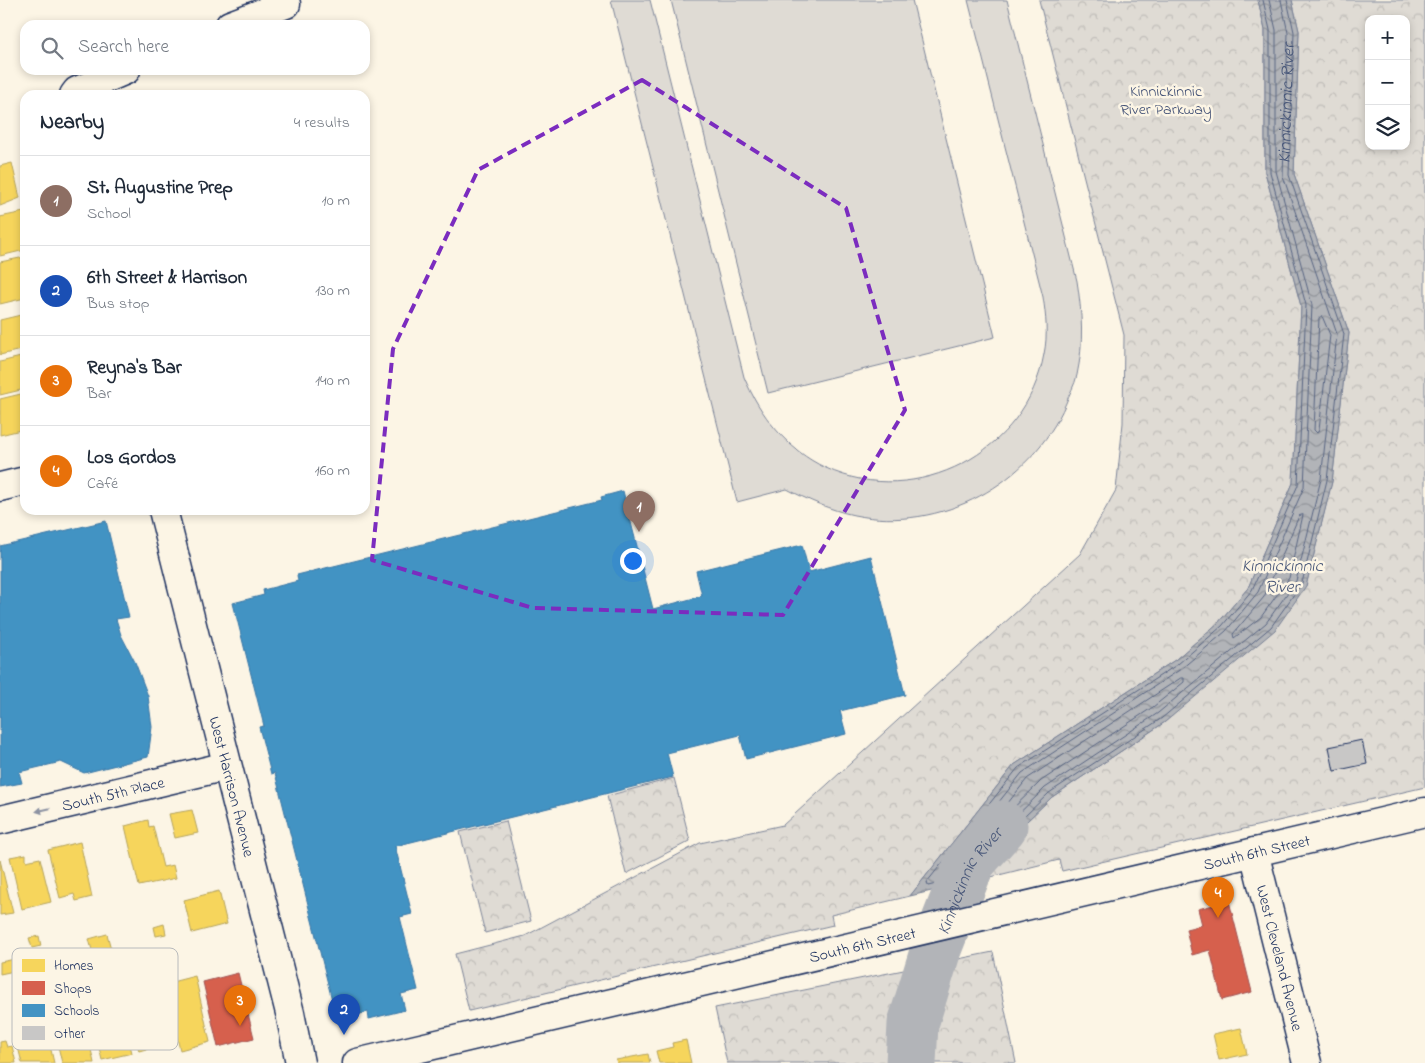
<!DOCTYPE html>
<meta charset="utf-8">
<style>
body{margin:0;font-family:"Indie Flower",sans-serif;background:#f2f2f3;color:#1f2937}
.controls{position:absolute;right:15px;top:15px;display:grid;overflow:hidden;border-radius:10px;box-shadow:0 2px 8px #0003}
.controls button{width:45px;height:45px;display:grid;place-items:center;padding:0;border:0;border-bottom:1px solid #e0e1e3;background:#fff;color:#1f2937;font:25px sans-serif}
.you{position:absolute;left:632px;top:560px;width:18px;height:18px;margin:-12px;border:4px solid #fff;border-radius:50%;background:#1a73e8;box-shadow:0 0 0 8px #1a73e833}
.badge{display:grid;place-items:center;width:32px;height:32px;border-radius:50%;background:#d93025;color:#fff;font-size:16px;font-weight:700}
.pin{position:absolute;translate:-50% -41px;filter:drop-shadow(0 1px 2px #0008)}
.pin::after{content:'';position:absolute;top:26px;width:18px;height:15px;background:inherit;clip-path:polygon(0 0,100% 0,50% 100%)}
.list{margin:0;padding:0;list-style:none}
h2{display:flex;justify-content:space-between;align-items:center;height:65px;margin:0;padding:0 20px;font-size:21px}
h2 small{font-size:16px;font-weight:400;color:#747a83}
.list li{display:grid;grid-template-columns:32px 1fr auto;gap:15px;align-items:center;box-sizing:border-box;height:90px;padding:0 20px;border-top:1px solid #e0e1e3}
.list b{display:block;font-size:19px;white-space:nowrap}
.list p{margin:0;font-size:16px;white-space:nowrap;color:#747a83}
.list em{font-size:16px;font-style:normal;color:#747a83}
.icon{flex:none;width:28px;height:28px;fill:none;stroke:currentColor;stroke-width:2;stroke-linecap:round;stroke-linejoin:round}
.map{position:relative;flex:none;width:1425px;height:1063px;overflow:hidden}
.search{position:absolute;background:#fff;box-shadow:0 2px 8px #0003;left:20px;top:20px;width:350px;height:55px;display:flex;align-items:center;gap:12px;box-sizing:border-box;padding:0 18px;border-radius:15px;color:#747a83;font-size:19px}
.panel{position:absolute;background:#fff;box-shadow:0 2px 8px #0003;left:20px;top:90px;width:350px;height:425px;border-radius:15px}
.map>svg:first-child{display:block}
.green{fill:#dfdbd4;stroke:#7d8599}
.park{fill:url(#park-crowns);stroke:#7d8599;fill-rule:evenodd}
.water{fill:url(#water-waves);stroke:#767f94}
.homes{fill:#f6d55c;stroke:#b4a35d}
.shops{fill:#d6604d;stroke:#9e5152}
.schools{fill:#4393c3;stroke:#3775a5}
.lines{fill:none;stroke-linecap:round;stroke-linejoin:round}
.shore{stroke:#576482;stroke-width:1}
.river{stroke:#b2b4b8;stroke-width:51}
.building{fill:#c8c7c6;stroke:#1b2f5e}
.street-casing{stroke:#1b2f5e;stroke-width:31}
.secondary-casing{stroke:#1b2f5e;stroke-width:31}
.street{stroke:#fcf5e5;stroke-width:28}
.secondary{stroke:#fcf5e5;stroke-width:28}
.oneway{fill:#8c92a2}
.marked{fill:none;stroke:#7b2cbf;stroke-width:4;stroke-dasharray:10 6;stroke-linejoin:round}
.labels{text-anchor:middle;stroke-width:5;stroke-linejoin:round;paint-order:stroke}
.park-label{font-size:16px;fill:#425176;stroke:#fcf5e5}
.street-label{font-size:16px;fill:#1b2f5e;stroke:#fcf5e5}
.water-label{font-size:18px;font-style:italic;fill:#485779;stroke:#fcf5e5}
.key{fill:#fcf5e5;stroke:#b8babc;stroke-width:1}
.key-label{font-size:14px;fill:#1b2f5e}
</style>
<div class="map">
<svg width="1425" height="1063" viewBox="0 0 1425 1063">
<defs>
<pattern id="park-crowns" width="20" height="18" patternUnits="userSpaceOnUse" patternTransform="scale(1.25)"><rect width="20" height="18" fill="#dfdbd4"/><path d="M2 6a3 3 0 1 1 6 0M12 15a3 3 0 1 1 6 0" fill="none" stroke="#bfbcb8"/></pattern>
<pattern id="water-waves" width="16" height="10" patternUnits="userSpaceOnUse" patternTransform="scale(1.25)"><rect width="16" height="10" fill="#b2b4b8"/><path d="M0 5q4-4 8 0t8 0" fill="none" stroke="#909399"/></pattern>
</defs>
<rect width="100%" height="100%" fill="#fcf5e5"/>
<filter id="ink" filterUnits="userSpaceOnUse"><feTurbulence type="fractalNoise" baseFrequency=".02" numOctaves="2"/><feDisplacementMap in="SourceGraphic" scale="10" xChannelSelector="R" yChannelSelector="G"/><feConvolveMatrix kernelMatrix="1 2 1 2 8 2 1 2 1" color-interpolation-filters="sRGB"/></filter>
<g filter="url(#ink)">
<g class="green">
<path d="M 611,0 L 650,0 L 744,377 C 760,415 787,450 826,468 C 916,510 1027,452 1044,354 C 1048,335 1046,316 1043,297 L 968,0 L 1007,0 L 1077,281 C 1082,313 1084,343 1077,375 C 1075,385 1069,394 1066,403 C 1031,484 941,533 854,515 C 830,510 808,500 787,489 L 737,502 Z"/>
<path d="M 671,0 L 912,0 L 995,337 L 768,393 Z"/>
</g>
<g class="park">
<path d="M 1039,0 L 1258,0 L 1265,30 L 1265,172 L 1301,306 L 1293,483 L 1248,588 L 1218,623 L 1175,660 L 1014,765 L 910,896 L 831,915 L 833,925 L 469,1011 L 455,954 L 525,936 L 700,843 L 783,825 L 1080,554 L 1116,490 L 1123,423 L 1124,335 Z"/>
<path d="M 1292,0 L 1425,0 L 1425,787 L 1062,871 L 1059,860 L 983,879 L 1002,845 L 1052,797 L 1165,722 L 1306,586 L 1332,481 L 1349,333 L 1294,174 L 1299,31 ZM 1369,19 L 1406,19 L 1406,146 L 1369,146 Z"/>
<path d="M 674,778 L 690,841 L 626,874 L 607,796 Z"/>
<path d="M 506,821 L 531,921 L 485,933 L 460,832 Z"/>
<path d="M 993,952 L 1016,1063 L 727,1063 L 715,1008 Z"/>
</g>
<path class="water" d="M 1258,0 L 1292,0 L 1299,31 L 1294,174 L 1349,333 L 1332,482 L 1306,586 L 1275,630 L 1165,722 L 1052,797 L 1002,845 L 983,879 L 910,896 L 1014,765 L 1175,660 L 1218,623 L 1248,588 L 1293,483 L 1301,306 L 1265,172 L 1265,30 Z"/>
<g class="homes">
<path d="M 12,163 L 20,198 L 0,206 L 0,166 Z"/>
<path d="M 24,212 L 25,250 L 0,256 L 0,217 Z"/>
<path d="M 25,257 L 25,298 L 0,304 L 0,262 Z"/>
<path d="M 25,314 L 25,349 L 0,355 L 0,320 Z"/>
<path d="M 25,356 L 25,389 L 0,395 L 0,362 Z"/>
<path d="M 25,393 L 25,429 L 0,435 L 0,399 Z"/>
<path d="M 192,810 L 198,833 L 175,838 L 169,814 Z"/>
<path d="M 148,820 L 149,827 L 153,826 L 163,867 L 173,865 L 176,878 L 139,886 L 125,826 Z"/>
<path d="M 80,842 L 92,897 L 76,901 L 74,894 L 60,898 L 48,850 Z"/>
<path d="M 26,854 L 26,861 L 40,858 L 51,902 L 22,909 L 10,857 Z"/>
<path d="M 0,860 L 13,913 L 0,915 Z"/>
<path d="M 219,891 L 227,924 L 192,933 L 184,900 Z"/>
<path d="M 164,924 L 166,934 L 156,936 L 154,927 Z"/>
<path d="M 107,934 L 111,949 L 93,954 L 89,939 Z"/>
<path d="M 39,936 L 41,946 L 32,948 L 29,938 Z"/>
<path d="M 31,956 L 33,967 L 0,974 L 0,962 Z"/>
<path d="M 195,976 L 210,1042 L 180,1050 L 164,984 Z"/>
<path d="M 160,993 L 171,1042 L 139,1051 L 127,1000 Z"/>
<path d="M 120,1003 L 132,1053 L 102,1060 L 90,1010 Z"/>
<path d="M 84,1018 L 94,1063 L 62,1063 L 53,1025 Z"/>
<path d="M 46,1028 L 54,1063 L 22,1063 L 15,1035 Z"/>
<path d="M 1241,1028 L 1247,1054 L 1219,1060 L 1213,1034 Z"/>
<path d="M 686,1040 L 691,1063 L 659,1063 L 656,1051 L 673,1047 L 672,1043 Z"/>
<path d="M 5,1041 L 7,1047 L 12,1046 L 16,1063 L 0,1063 L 0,1042 Z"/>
<path d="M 648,1054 L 650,1063 L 617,1063 L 616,1060 Z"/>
</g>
<g class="shops">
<path d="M 1229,901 L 1252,992 L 1222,1000 L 1210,950 L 1192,955 L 1186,929 L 1202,925 L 1198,909 Z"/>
<path d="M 238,973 L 254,1038 L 218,1047 L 203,982 Z"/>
</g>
<g class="schools">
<path d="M 623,491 L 653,609 L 702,596 L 696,571 L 802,545 L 809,572 L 871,556 L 905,695 L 840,711 L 846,734 L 746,759 L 740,735 L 667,753 L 673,777 L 395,846 L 412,914 L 400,917 L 418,990 L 401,994 L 405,1010 L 369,1019 L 368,1012 L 337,1020 L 275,773 L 271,774 L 259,727 L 264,726 L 233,603 L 264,595 L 263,590 L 298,581 L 297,575 L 602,500 L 601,497 Z"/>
<path d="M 106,521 L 129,617 L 116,619 L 121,635 L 135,662 L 148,696 L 152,727 L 148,757 L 84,773 L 61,762 L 19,772 L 22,783 L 0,787 L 0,546 Z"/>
</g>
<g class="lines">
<g class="shore">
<path d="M 1263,0 L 1270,30 L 1270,172 L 1306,305 L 1298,485 L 1252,590 L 1222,626 L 1178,664 L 1018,768 L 927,882 L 928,886 L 979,874 L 998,842 L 1049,793 L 1162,718 L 1271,627 L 1302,583 L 1327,480 L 1344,334 L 1289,175 L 1294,32 L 1287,0"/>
<path id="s1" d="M 1269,0 L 1276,30 L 1276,171 L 1312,305 L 1304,487 L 1258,592 L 1226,631 L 1181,669 L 1022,773 L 943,872 L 944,876 L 976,869 L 994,838 L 1045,788 L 1158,713 L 1266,623 L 1296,581 L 1321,479 L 1337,334 L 1283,176 L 1288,33 L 1281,0"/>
<path d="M 1322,316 L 1330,335 L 1319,430 L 1317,433 L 1314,430 L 1319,318 Z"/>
<path d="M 1303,515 L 1289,578 L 1261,617 L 1234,638 L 1233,634 L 1264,597 L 1299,516 Z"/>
<path d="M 1181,678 L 1184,678 L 1184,682 L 1153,707 L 1041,781 L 999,822 L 996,822 L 996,818 L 1027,779 Z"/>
<path d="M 976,843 L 979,842 L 980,845 L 971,861 L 963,863 L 962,860 Z"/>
</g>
<path class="river" id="s2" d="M 911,1063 L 913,1024 L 936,949 L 970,862 L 1002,826"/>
</g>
<path class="building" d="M 1362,740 L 1367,764 L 1334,771 L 1329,747 Z"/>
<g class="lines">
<defs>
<g id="street">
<path d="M 230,25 L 286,4"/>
<path d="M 74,95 L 77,91 L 126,70"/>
<path d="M 0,487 L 25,481"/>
<path id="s3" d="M 163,510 L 290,1013 L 300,1063"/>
<path id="s4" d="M 0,820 L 227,766"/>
</g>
<g id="secondary">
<path id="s5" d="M 1254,852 L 1307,1063"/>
<path id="s6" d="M 357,1063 L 1425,812"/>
</g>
</defs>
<use href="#street" class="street-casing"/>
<use href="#secondary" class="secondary-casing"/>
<use href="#street" class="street"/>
<use href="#secondary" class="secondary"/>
</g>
<defs><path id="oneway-solid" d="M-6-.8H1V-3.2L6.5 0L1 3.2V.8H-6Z" transform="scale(1.25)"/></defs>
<use class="oneway" href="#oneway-solid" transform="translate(43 810) rotate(167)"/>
</g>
<path class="marked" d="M 642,80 L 846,208 L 905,410 L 783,615 L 533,608 L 372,560 L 393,349 L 478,170 Z"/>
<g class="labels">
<g class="park-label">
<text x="1166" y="96">Kinnickinnic<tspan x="1166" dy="18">River Parkway</tspan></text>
</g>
<g class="street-label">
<text dy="6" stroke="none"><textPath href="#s3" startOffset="285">West Harrison Avenue</textPath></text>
<text dy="6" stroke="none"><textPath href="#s4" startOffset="116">South 5th Place</textPath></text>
<text dy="6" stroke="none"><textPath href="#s6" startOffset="924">South 6th Street</textPath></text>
<text dy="6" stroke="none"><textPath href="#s6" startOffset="519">South 6th Street</textPath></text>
<text dy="6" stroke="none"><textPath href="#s5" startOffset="109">West Cleveland Avenue</textPath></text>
</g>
<g class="water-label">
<text dy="6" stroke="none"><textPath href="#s1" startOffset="1996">Kinnickinnic River</textPath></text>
<text x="1282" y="571">Kinnickinnic<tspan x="1282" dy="21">River</tspan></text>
<text dy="6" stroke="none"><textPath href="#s2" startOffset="194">Kinnickinnic River</textPath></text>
</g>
</g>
<rect x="12" y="948" width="166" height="102" rx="8" class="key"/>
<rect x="22" y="959" width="23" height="13" fill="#f6d55c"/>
<rect x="22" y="981" width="23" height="14" fill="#d6604d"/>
<rect x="22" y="1004" width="23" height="13" fill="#4393c3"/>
<rect x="22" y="1026" width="23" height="14" fill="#c8c7c6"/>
<g class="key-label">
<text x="54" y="970">Homes</text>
<text x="54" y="993">Shops</text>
<text x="54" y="1015">Schools</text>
<text x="54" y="1038">Other</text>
</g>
</svg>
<div class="controls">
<button>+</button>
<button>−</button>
<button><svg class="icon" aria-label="layers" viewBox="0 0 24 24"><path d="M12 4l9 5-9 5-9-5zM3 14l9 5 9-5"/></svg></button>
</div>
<div class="you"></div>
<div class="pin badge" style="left:639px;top:532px;background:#8d6e63">1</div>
<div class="pin badge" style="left:344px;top:1035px;background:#1a4fb4">2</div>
<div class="pin badge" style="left:240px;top:1026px;background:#e8710a">3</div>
<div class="pin badge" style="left:1218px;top:918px;background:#e8710a">4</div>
<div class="search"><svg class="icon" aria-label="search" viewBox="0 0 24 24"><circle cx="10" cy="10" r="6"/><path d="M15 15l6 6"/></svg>Search here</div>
<section class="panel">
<h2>Nearby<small>4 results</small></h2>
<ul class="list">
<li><span class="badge" style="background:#8d6e63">1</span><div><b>St. Augustine Prep</b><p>School</p></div><em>10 m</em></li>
<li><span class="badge" style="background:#1a4fb4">2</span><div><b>6th Street &amp; Harrison</b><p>Bus stop</p></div><em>130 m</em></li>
<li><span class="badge" style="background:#e8710a">3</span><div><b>Reyna's Bar</b><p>Bar</p></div><em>140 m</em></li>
<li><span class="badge" style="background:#e8710a">4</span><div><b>Los Gordos</b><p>Café</p></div><em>160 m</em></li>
</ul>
</section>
</div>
